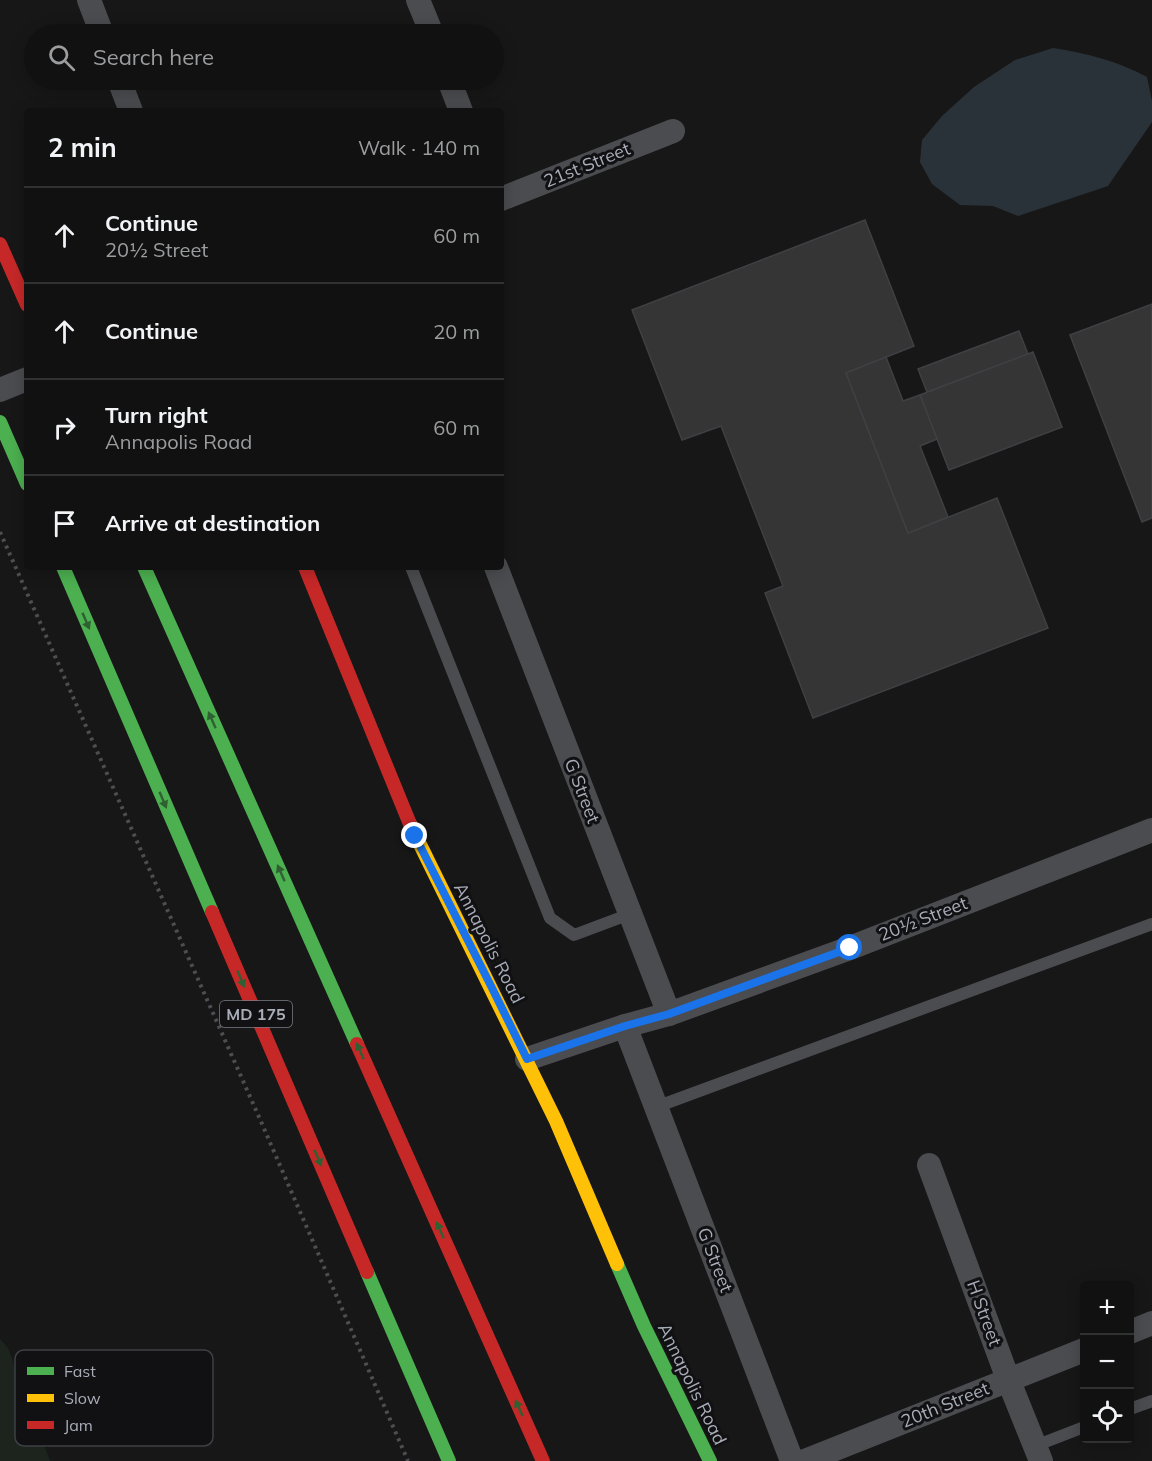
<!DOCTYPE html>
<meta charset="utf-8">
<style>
body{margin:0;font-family:Mulish,sans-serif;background:#1e1f1f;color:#f1f3f6}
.controls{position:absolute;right:18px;bottom:18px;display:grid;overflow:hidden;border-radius:6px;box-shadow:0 3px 15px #0003}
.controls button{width:54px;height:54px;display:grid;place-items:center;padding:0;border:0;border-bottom:2px solid #303131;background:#111;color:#f1f3f6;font:30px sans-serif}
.stop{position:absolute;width:18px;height:18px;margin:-14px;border:4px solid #1a73e8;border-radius:50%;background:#fff}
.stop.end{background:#1a73e8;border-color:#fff;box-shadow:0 2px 6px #0008}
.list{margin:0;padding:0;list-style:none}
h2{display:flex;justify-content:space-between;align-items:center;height:78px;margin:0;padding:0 24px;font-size:26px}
h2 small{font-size:20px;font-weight:400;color:#9c9d9f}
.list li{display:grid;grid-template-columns:39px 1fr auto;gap:18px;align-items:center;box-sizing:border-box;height:96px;padding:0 24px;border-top:2px solid #303131}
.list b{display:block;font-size:22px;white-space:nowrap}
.list p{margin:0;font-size:20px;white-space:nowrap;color:#9c9d9f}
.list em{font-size:20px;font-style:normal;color:#9c9d9f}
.icon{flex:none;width:33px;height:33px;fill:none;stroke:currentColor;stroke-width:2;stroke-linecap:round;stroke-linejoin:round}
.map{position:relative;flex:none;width:1152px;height:1461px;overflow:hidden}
.search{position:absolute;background:#111;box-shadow:0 3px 15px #0003;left:24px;top:24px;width:480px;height:66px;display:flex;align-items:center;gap:15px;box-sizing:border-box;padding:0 21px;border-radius:33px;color:#9c9d9f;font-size:22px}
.panel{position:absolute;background:#111;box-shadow:0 3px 15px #0003;left:24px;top:108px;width:480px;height:462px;border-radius:6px}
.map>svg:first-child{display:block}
.green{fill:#1d241e}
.water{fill:#2a3239}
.building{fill:#353536;stroke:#3f4043;stroke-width:1.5}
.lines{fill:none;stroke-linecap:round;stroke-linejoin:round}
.path{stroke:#4d4e52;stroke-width:4;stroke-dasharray:3 4.5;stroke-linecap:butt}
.lane{stroke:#4b4c50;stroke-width:12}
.street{stroke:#4b4c50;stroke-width:24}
.fast{stroke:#4caf50;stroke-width:14}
.slow{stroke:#ffc107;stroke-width:14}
.jam{stroke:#c62828;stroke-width:14}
.oneway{fill:#2e6032}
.route{stroke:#1a73e8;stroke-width:8}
.labels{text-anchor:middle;stroke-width:6;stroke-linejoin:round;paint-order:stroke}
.shield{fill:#111113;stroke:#7b7e86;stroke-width:1.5}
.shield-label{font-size:16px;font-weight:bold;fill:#a8adb8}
.street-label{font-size:18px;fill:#a8adb8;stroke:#111113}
.key{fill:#111113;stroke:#3e4045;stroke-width:1.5}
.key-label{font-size:16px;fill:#a8adb8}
</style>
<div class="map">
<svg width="1152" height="1461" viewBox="0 0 1152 1461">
<rect width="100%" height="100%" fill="#171717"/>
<path class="green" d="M 0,1339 L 8,1348 L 50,1461 L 0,1461 Z"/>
<path class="water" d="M 1053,48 C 1087,53 1117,61 1147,77 L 1152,101 L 1152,122 L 1108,186 L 1018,216 L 993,206 L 960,205 L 932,184 L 920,162 L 922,140 L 942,116 L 974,87 L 1015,60 Z"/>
<g class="building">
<path d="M 865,220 L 914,346 L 846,373 L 908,533 L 997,498 L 1048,628 L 813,718 L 765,593 L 783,586 L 721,426 L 682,440 L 632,310 Z"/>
<path d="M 1152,304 L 1152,518 L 1142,522 L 1070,335 Z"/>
<path d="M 1019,331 L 1028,354 L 927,392 L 918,369 Z"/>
<path d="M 1033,352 L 1062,427 L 949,470 L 920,395 Z"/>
<path d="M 886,357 L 903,401 L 920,395 L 937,439 L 920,446 L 948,517 L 908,533 L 846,373 Z"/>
</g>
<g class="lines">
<path class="path" d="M 0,532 L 259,1117 L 408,1461"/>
<g class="lane">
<path d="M 411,567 L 550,918 L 574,935 L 630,914"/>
<path d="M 656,1107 L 1152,924"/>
<path d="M 1130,1409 L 1152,1401"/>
<path d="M 1035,1446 L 1084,1427"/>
</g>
<g class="street">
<path d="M 89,0 L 102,34"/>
<path d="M 418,0 L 432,34"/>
<path d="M 119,80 L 131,111"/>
<path d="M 449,80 L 461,111"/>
<path d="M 501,199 L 673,131"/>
<path d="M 0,390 L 27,379"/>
<path d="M 496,567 L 669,1014"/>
<path d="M 625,1026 L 792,1461"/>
<path d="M 527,1059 L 625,1026 L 669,1014 L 850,948 L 1152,830"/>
<path d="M 929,1165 L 1008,1379 L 1041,1461"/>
<path d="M 1130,1332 L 1152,1323"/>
<path d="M 805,1461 L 1084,1350"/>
</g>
<g class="fast">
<path d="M 0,422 L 27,484"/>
<path d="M 63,567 L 212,912"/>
<path d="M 144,567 L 357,1044"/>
<path d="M 617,1264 L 644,1326 L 710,1461"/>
<path d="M 367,1272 L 449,1461"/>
</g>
<path class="slow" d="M 410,824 L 556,1121 L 617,1264"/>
<g class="jam">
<path d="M 0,244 L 27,305"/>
<path d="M 305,567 L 410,824"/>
<path d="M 212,912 L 367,1272"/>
<path d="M 357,1044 L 543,1461"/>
</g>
</g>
<defs><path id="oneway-solid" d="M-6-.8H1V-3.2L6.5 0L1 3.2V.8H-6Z" transform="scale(1.5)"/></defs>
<g class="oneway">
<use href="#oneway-solid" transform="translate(86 621) rotate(67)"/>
<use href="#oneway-solid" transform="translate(212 720) rotate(-114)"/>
<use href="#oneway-solid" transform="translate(163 800) rotate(67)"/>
<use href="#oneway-solid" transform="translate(281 873) rotate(-114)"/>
<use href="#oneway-solid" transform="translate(241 979) rotate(67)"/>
<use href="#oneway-solid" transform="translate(360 1051) rotate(-114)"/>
<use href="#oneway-solid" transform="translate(318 1158) rotate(67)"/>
<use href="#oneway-solid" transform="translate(440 1230) rotate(-114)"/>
<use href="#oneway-solid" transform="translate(519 1408) rotate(-114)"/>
</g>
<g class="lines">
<path class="route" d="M 415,836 L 492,988 L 527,1059 L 625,1026 L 669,1014 L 850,948"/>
</g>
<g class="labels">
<rect class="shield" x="220" y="1001" width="72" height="26" rx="4.5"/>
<g class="shield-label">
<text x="256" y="1020">MD 175</text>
</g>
<g class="street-label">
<text transform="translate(587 165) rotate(-22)" y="6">21st Street</text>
<text transform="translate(582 791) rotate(69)" y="6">G Street</text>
<text transform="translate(923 919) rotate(-21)" y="6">20½ Street</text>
<text transform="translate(489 943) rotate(63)" y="6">Annapolis Road</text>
<text transform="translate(715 1260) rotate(69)" y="6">G Street</text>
<text transform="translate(984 1313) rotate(70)" y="6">H Street</text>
<text transform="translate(692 1384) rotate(64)" y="6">Annapolis Road</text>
<text transform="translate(945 1405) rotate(-22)" y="6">20th Street</text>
</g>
</g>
<rect x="15" y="1350" width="198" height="96" rx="9" class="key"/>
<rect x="27" y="1367" width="27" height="8" fill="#4caf50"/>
<rect x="27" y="1394" width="27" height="8" fill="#ffc107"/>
<rect x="27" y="1421" width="27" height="8" fill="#c62828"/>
<g class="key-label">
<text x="64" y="1377">Fast</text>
<text x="64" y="1404">Slow</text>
<text x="64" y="1431">Jam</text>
</g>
</svg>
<div class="controls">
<button>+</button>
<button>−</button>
<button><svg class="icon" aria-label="locate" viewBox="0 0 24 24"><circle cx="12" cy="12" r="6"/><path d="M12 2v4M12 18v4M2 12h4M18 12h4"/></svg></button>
</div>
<div class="stop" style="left:850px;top:948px"></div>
<div class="stop end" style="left:415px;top:836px"></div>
<div class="search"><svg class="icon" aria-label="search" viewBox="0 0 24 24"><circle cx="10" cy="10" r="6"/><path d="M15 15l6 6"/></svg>Search here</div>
<section class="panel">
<h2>2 min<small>Walk · 140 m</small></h2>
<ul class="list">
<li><svg class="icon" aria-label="ahead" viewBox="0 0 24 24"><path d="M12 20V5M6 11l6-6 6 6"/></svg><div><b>Continue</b><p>20½ Street</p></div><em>60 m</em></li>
<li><svg class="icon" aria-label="ahead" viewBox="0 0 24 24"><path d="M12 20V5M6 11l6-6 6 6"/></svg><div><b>Continue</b></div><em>20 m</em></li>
<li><svg class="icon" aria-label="right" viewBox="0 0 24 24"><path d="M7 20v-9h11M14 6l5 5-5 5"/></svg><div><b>Turn right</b><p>Annapolis Road</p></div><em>60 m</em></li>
<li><svg class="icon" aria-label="arrive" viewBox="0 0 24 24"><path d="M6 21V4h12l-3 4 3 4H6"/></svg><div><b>Arrive at destination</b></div></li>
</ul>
</section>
</div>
